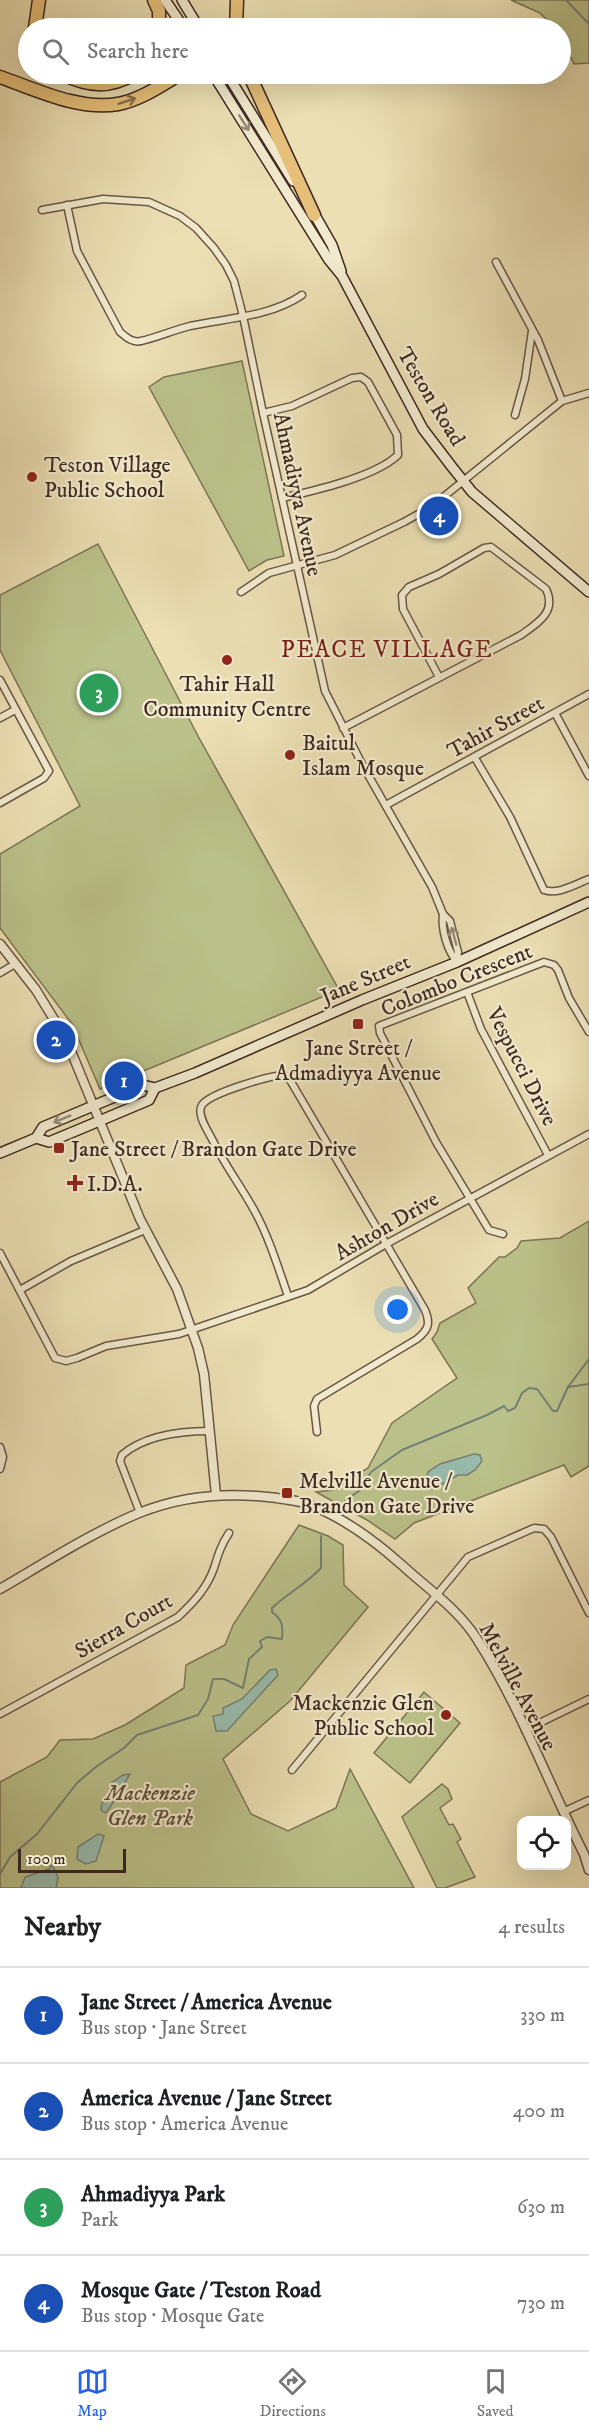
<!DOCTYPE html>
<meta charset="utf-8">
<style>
body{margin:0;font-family:"IM FELL DW Pica",serif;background:#f6f6f6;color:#202124}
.controls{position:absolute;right:18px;bottom:18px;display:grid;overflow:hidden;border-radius:12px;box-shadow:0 6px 24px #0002}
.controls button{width:54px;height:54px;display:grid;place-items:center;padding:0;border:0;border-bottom:2px solid #e0e0e0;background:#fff;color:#202124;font:30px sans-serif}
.scale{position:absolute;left:18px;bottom:15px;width:108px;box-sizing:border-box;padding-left:6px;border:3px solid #3e2921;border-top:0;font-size:16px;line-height:21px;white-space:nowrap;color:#3e2921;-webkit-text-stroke:4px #f2eace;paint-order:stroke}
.you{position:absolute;left:398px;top:1310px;width:21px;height:21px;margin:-15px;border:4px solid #fff;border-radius:50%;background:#1a73e8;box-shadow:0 0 0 9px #1a73e833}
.badge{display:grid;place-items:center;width:39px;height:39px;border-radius:50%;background:#2563eb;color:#fff;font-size:20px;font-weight:700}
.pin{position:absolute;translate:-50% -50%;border:3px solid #fff;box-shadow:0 2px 6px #0006}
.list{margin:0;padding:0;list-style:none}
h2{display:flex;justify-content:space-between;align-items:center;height:78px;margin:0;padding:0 24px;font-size:26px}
h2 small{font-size:20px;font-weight:400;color:#757577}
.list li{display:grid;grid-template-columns:39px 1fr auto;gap:18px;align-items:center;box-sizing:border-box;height:96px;padding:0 24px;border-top:2px solid #e0e0e0}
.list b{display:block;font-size:22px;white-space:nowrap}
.list p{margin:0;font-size:20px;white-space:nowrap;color:#757577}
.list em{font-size:20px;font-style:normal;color:#757577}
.icon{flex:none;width:33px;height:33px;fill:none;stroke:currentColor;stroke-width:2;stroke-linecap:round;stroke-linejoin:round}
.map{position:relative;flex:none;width:589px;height:1888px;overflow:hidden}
.search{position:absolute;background:#fff;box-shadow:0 6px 24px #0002;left:18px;right:18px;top:18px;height:66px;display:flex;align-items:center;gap:15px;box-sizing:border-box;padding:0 21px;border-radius:33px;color:#757577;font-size:22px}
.sheet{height:462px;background:#fff}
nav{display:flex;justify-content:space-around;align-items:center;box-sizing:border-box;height:84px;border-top:2px solid #e0e0e0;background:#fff;font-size:16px;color:#757577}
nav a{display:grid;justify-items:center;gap:3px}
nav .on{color:#2563eb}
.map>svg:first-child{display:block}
.green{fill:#bbc18a;stroke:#7c7556;stroke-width:1.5}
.water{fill:#98bcae;stroke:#748176;stroke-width:1.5}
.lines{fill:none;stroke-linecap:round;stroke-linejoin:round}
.stream{stroke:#748176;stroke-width:2}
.minor-casing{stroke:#695646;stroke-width:9}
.tertiary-casing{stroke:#695646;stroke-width:11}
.secondary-casing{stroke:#3e2921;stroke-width:12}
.motorway-casing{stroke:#3e2921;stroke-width:15}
.minor{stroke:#f2eace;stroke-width:6}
.tertiary{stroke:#f2eace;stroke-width:8}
.secondary{stroke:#f2eace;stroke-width:9}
.motorway{stroke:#e6c07a;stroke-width:12}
.oneway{stroke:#8a6d49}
.oneway2{stroke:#988a78}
.poi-dot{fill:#8f2418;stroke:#f2eace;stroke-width:2}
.labels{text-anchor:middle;stroke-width:4.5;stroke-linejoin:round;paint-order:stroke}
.street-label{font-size:22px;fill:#3e2921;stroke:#f2eace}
.poi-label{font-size:22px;fill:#3e2921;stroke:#f2eace;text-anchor:start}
.park-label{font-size:22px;font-style:italic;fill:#5d4f3b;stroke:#f2eace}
.neighbourhood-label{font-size:24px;letter-spacing:1.5px;fill:#7a1f14;stroke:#f2eace}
</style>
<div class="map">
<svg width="589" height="1888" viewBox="0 0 589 1888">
<rect width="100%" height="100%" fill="#ebdfb3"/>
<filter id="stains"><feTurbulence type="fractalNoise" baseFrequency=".00333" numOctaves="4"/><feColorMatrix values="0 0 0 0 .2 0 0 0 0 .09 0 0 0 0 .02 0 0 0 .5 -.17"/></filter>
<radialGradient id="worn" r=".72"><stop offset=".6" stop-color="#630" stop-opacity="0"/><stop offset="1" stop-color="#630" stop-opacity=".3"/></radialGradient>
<g class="green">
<path d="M 511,0 L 589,0 L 589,63 L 574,64 L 561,38 L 560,28 L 555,28 L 540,13 Z"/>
<path d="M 242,361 L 284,556 L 267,560 L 249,571 L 149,387 L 164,377 Z"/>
<path d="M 98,544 L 198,736 L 339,990 L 100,1089 L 72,1024 L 0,928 L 0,854 L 80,806 L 0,650 L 0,595 Z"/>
<path d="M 589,1221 L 589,1466 L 571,1477 L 564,1465 L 414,1523 L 395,1539 L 367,1520 L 316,1492 L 333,1490 L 368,1468 L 392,1423 L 457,1378 L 432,1339 L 437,1332 L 440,1323 L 476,1303 L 468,1288 L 499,1257 L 505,1257 L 517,1248 L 521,1241 L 560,1238 Z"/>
<path d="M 299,1525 L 328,1536 L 343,1545 L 344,1585 L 368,1607 L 290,1701 L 223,1759 L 251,1814 L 288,1831 L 336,1808 L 350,1769 L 414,1888 L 0,1888 L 0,1782 L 47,1757 L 60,1740 L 93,1739 L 125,1725 L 184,1688 L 186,1665 L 225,1645 L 233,1625 Z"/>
<path d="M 424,1692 L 460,1723 L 410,1783 L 374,1753 Z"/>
<path d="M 442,1784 L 448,1789 L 452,1799 L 440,1808 L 449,1825 L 453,1824 L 461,1839 L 457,1842 L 475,1877 L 445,1888 L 437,1888 L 402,1817 Z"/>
</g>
<g class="water">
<path d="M 474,1454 L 480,1455 L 482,1461 L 475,1470 L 467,1475 L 458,1475 L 436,1488 L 428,1489 L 426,1484 L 428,1472 L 440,1464 Z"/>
<path d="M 276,1669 L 278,1675 L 227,1731 L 216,1731 L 213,1716 L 223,1714 L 223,1708 L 242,1699 L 270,1670 Z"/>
<path d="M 130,1774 L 109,1809 L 105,1813 L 101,1810 L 102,1803 L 108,1799 L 111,1783 L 123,1775 Z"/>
<path d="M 98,1834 L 104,1836 L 96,1861 L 86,1864 L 77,1859 L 78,1847 Z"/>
<path d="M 52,1865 L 58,1877 L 56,1888 L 21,1888 L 25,1877 L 49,1869 Z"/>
</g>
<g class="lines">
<g class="stream">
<path d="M 566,0 L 589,24"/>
<path d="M 568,1387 L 589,1384"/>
<path d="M 345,1501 L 360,1490 L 371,1472 L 402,1450 L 487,1415 L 504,1406 L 508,1411 L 515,1408 L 522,1393 L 529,1388 L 537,1389 L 553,1411 L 557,1411 L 568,1387 L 589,1359"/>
<path d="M 0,1874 L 10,1857 L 37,1834 L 77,1783 L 97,1766 L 124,1748 L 137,1735 L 198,1715 L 208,1699 L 213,1679 L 224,1679 L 243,1688 L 249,1659 L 262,1647 L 260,1641 L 267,1637 L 282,1639 C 283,1626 283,1620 272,1612 L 272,1608 C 288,1593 306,1584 321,1568 L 321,1536"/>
</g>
<defs>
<g id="minor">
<path d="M 67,205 L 77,251 L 120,332 C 126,337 132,343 141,341 C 155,338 174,330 190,326 C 227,318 270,317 302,295"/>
<path d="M 42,210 L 103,199 L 149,202 L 180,216 L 196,228 L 214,248 L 226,265 L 234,281 L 243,316 L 263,413 L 325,691 L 363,766 L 432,887 L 443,914 L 450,921 L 458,952 L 457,962"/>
<path d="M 496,262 L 538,340 L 562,401"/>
<path d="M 263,413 L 292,406 L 352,378 L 361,377 L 368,382 L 397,435 L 398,455 C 375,477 313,491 282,498"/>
<path d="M 515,415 L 525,379 L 532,331"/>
<path d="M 241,592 L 269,573 L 335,555 L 404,522 L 431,507 L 562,401 L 589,393"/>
<path d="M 0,680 L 49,771 L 44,778 L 0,803"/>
<path d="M 555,713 L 589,776"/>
<path d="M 0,718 L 15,710"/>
<path d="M 343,728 L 521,635 C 538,623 557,612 546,589 L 491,547 L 484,548 L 439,574 L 409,587 L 402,595 L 403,609 L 439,677"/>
<path d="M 475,758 L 510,817 L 544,890 C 558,895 576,884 589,879"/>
<path d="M 386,805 L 589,694"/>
<path d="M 443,914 C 441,929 447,950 457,962"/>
<path d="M 0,973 L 15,964"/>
<path d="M 467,992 L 481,1029 L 548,1155"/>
<path d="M 503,1234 L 489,1230 L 436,1142 L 380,1033 L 379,1026 L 544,962 L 554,965 L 558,970 L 569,998 L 589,1032"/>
<path d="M 0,1253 L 55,1358 L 66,1361 L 77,1358 L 106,1346 L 179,1334 L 308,1290 L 386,1244 L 589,1134"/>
<path d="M 20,1290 L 71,1261 L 145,1230"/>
<path d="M 288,1296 C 278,1267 269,1237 254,1210 C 241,1186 224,1164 212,1139 C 208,1131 196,1114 202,1105 C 210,1093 269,1076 283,1075 L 290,1080 L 425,1310 C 431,1324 428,1330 417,1339 L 317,1399 L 314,1406 L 317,1432"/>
<path d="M 0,1447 L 3,1457 L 0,1469"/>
<path d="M 140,1513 L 120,1461 L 122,1455 C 145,1435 182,1431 210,1431"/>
<path d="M 0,1714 L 178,1617 C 194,1602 207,1588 214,1568 C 218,1555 221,1545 229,1533"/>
<path d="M 525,1730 L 589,1699"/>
<path d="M 292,1770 L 468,1557 L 534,1528 L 544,1529 L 551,1537 L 589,1613"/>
<path d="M 563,1812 L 589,1800"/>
</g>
<g id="tertiary">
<path d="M 0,944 L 36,990 L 66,1039 L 140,1219 L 177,1289 L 198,1348 L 204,1374 L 216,1495"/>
<path d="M 0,1589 C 43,1564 93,1532 139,1513 C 183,1495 231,1492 277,1498 C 286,1500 296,1500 304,1503 C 341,1515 374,1540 403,1566 C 428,1589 458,1609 477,1639 C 520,1706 548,1783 584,1854 L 589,1870"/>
</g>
<g id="secondary">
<path d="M 165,0 L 184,28"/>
<path d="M 182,0 L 199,28"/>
<path d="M 213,74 L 329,260 L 342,276 L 423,429 L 452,467 L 472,492 L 589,592"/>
<path d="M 227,74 L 293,181"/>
<path d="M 312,210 L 332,245 L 341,271"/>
<path d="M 36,1138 L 49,1142 L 85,1127 L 149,1100 L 155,1088"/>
<path d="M 0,1153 L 36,1138 L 43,1127 L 143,1085 L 155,1088 L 195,1073 L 362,1000 L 457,962 L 589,902"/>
</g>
<g id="motorway">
<path d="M 154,0 L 159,11 L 159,28"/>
<path d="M 35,28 L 39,0"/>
<path d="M 236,28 L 237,0"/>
<path d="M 62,74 C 88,86 108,89 134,74"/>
<path d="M 249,74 L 314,215"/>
<path d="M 0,77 C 35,89 79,111 118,104 C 140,100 162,85 180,74"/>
</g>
</defs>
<use href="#minor" class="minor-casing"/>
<use href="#tertiary" class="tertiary-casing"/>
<use href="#secondary" class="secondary-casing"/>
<use href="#motorway" class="motorway-casing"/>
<use href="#minor" class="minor"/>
<use href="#tertiary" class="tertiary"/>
<use href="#secondary" class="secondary"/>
<use href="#motorway" class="motorway"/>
</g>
<defs><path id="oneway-shaft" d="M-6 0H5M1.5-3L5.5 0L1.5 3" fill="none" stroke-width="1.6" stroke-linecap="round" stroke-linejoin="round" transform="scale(1.5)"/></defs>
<use class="oneway" href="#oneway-shaft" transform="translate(127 101) rotate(-19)"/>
<g class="oneway2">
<use href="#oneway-shaft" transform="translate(244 123) rotate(58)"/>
<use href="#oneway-shaft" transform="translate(454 936) rotate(-105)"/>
<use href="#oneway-shaft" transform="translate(62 1119) rotate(158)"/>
</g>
<g class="poi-dot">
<circle cx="32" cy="477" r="6"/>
<circle cx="227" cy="660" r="6"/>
<circle cx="290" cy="755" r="6"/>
<rect x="352" y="1018" width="12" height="12" rx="3"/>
<rect x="53" y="1142" width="12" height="12" rx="3"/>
<path d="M72 1174h6v6h6v6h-6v6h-6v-6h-6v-6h6z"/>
<rect x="281" y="1487" width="12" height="12" rx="3"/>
<circle cx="446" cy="1715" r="6"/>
</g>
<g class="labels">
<g class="street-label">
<text transform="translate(432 396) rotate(59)" y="8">Teston Road</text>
<text transform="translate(299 494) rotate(78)" y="8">Ahmadiyya Avenue</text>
<text transform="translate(495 726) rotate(-29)" y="8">Tahir Street</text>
<text transform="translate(365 978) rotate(-23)" y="8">Jane Street</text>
<text transform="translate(456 979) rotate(-22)" y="8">Colombo Crescent</text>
<text transform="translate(523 1066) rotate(63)" y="8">Vespucci Drive</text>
<text transform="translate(386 1225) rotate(-30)" y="8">Ashton Drive</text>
<text transform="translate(123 1625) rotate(-30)" y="8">Sierra Court</text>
<text transform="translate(519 1686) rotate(62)" y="8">Melville Avenue</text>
</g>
<g class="poi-label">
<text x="44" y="472">Teston Village<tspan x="44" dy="25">Public School</tspan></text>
<text x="227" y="691" text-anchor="middle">Tahir Hall<tspan x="227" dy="25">Community Centre</tspan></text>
<text x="302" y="750">Baitul<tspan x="302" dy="25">Islam Mosque</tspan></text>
<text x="358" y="1055" text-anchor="middle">Jane Street /<tspan x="358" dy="25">Admadiyya Avenue</tspan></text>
<text x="71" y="1156">Jane Street / Brandon Gate Drive</text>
<text x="87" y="1191">I.D.A.</text>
<text x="299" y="1488">Melville Avenue /<tspan x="299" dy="25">Brandon Gate Drive</tspan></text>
<text x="434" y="1710" text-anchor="end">Mackenzie Glen<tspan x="434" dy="25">Public School</tspan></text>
</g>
<g class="park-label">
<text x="150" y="1800">Mackenzie<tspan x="150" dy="25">Glen Park</tspan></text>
</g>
<g class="neighbourhood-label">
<text x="387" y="657">PEACE VILLAGE</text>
</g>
</g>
<rect width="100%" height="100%" filter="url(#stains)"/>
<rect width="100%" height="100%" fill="url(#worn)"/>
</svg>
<div class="controls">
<button><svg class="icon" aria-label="locate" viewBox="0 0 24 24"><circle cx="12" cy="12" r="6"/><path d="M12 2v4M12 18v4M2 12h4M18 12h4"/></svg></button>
</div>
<div class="scale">100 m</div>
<div class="you"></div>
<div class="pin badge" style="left:124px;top:1081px;background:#1a4fb4">1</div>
<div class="pin badge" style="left:56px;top:1040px;background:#1a4fb4">2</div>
<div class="pin badge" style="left:99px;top:693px;background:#2e9e5b">3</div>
<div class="pin badge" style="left:439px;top:516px;background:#1a4fb4">4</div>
<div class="search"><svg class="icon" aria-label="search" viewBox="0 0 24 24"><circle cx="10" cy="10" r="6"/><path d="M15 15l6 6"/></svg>Search here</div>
</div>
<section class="sheet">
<h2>Nearby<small>4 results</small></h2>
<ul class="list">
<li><span class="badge" style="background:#1a4fb4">1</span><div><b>Jane Street / America Avenue</b><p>Bus stop · Jane Street</p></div><em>330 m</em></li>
<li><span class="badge" style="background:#1a4fb4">2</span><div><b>America Avenue / Jane Street</b><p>Bus stop · America Avenue</p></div><em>400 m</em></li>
<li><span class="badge" style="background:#2e9e5b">3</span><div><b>Ahmadiyya Park</b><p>Park</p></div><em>630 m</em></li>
<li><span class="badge" style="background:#1a4fb4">4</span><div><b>Mosque Gate / Teston Road</b><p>Bus stop · Mosque Gate</p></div><em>730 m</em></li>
</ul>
</section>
<nav>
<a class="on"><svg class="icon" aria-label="map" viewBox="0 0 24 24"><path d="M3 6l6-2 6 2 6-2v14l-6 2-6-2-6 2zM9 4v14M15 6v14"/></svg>Map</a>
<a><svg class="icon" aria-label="directions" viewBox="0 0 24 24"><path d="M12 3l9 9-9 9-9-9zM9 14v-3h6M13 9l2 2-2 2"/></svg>Directions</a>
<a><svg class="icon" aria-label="saved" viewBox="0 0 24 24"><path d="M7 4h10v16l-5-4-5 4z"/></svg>Saved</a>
</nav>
